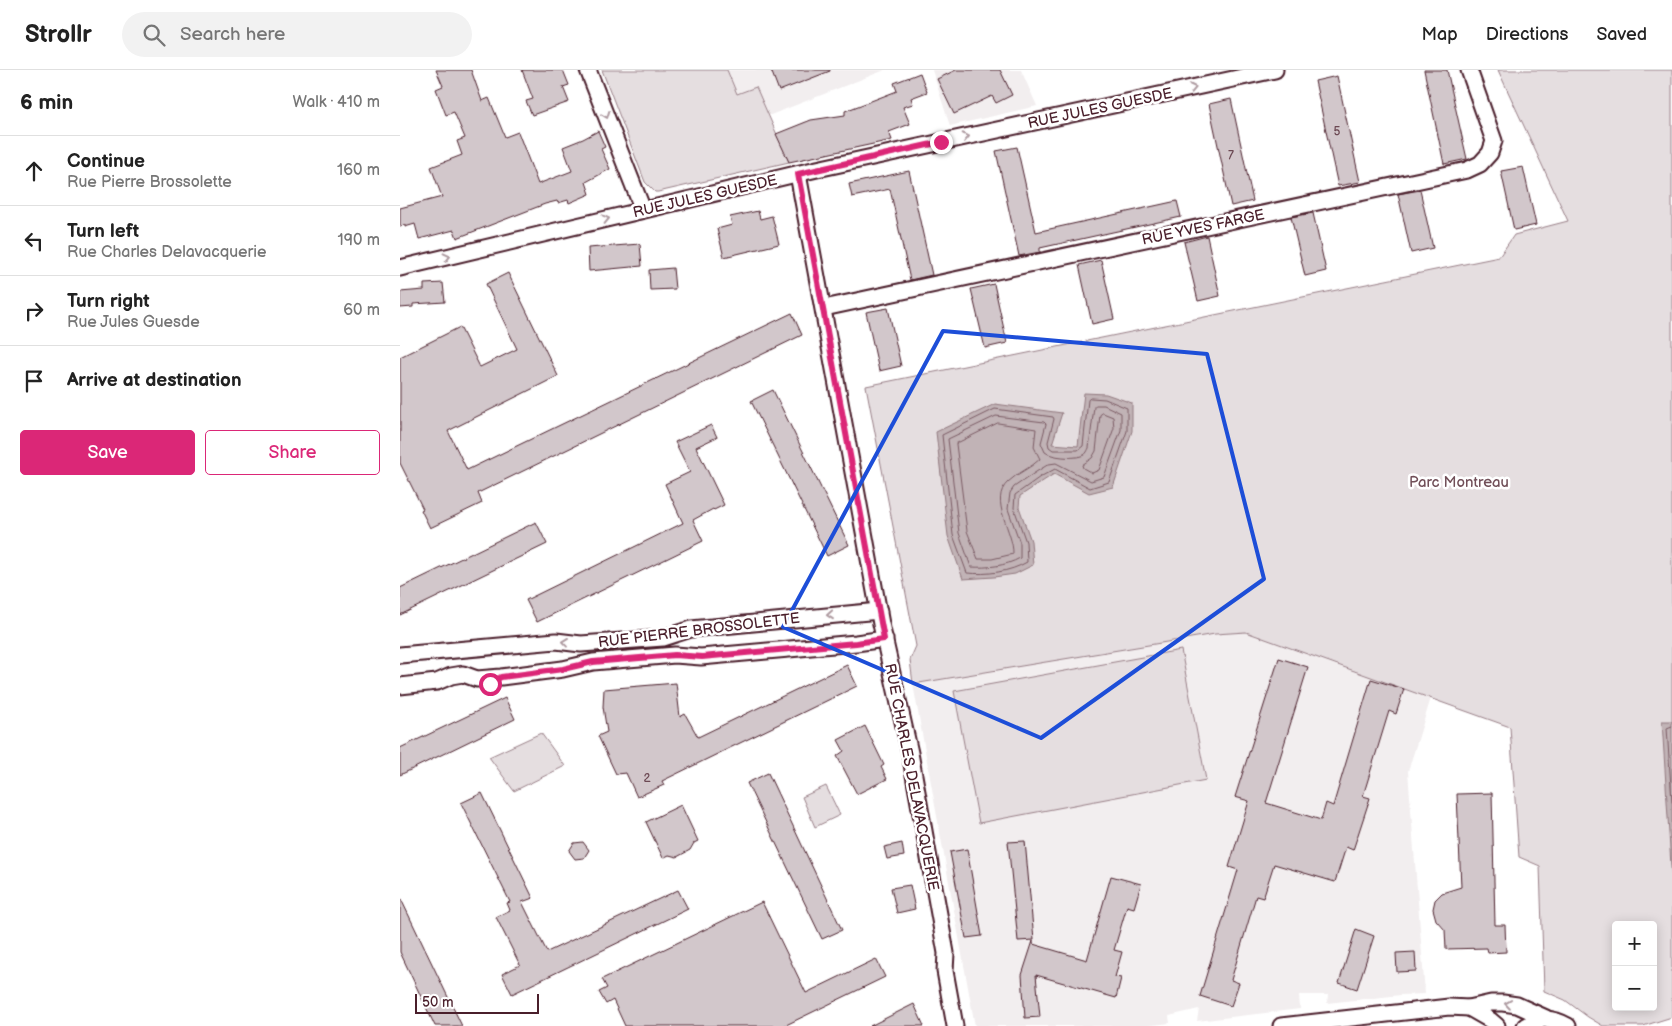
<!DOCTYPE html>
<meta charset="utf-8">
<style>
body{margin:0;font-family:"Balsamiq Sans",sans-serif;background:#f2f2f2;color:#222}
.controls{position:absolute;right:15px;bottom:15px;display:grid;overflow:hidden;border-radius:5px;box-shadow:0 2px 12px #0003}
.controls button{width:45px;height:45px;display:grid;place-items:center;padding:0;border:0;border-bottom:1px solid #e0e0e0;background:#fff;color:#222;font:25px sans-serif}
.scale{position:absolute;left:15px;bottom:12px;width:124px;box-sizing:border-box;padding-left:5px;border:2px solid #4a1f2b;border-top:0;font-size:14px;line-height:18px;white-space:nowrap;color:#4a1f2b;-webkit-text-stroke:4px #fff;paint-order:stroke}
.stop{position:absolute;width:15px;height:15px;margin:-11px;border:4px solid #db2777;border-radius:50%;background:#fff}
.stop.end{background:#db2777;border-color:#fff;box-shadow:0 1px 5px #0008}
.list{margin:0;padding:0;list-style:none}
h2{display:flex;justify-content:space-between;align-items:center;height:65px;margin:0;padding:0 20px;font-size:21px}
h2 small{font-size:16px;font-weight:400;color:#767676}
.list li{display:grid;grid-template-columns:32px 1fr auto;gap:15px;align-items:center;box-sizing:border-box;height:70px;padding:0 20px;border-top:1px solid #e0e0e0}
.list b{display:block;font-size:19px;white-space:nowrap}
.list p{margin:0;font-size:16px;white-space:nowrap;color:#767676}
.list em{font-size:16px;font-style:normal;color:#767676}
.actions{display:flex;gap:10px;padding:15px 20px}
.actions a{flex:1;padding:11px 0;border:1px solid #db2777;border-radius:5px;text-align:center;font-size:18px;color:#db2777}
.actions .main{background:#db2777;color:#fff}
.icon{flex:none;width:28px;height:28px;fill:none;stroke:currentColor;stroke-width:2;stroke-linecap:round;stroke-linejoin:round}
.map{position:relative;flex:none;width:1272px;height:956px;overflow:hidden}
header{display:flex;align-items:center;gap:30px;box-sizing:border-box;height:70px;padding:0 25px;background:#fff;border-bottom:1px solid #e0e0e0}
header strong{font-size:24px}
nav{display:flex;gap:28px;margin-inline-start:auto;font-size:18px}
.search{width:350px;height:45px;background:#f2f2f2;display:flex;align-items:center;gap:12px;box-sizing:border-box;padding:0 18px;border-radius:28px;color:#767676;font-size:19px}
main{display:flex}
aside{flex:1;background:#fff}
.map>svg:first-child{display:block}
.built{fill:#f2eeef}
.green{fill:#e5dee0;stroke:#987e86;fill-rule:evenodd}
.water{fill:#c1b3b6;stroke:#91787e}
.lines{fill:none;stroke-linecap:round;stroke-linejoin:round}
.shore{stroke:#7a5a63;stroke-width:1}
.building{fill:#d2c7cb;stroke:#4a1f2b}
.street-casing{stroke:#4a1f2b;stroke-width:19}
.street{stroke:#fff;stroke-width:15}
.oneway{stroke:#ae9aa0}
.route{stroke:#db2777;stroke-width:6}
.marked{fill:none;stroke:#1d4ed8;stroke-width:4;stroke-linejoin:round}
.labels{text-anchor:middle;stroke-width:5;stroke-linejoin:round;paint-order:stroke}
.number-label{font-size:12px;fill:#6c4953}
.street-label{font-size:15px;fill:#4a1f2b;stroke:#fff}
.park-label{font-size:15px;fill:#714f58;stroke:#fff}
</style>
<header>
<strong>Strollr</strong>
<div class="search"><svg class="icon" aria-label="search" viewBox="0 0 24 24"><circle cx="10" cy="10" r="6"/><path d="M15 15l6 6"/></svg>Search here</div>
<nav><a>Map</a><a>Directions</a><a>Saved</a></nav>
</header>
<main>
<aside>
<h2>6 min<small>Walk · 410 m</small></h2>
<ul class="list">
<li><svg class="icon" aria-label="ahead" viewBox="0 0 24 24"><path d="M12 20V5M6 11l6-6 6 6"/></svg><div><b>Continue</b><p>Rue Pierre Brossolette</p></div><em>160 m</em></li>
<li><svg class="icon" aria-label="left" viewBox="0 0 24 24"><path d="M17 20v-9H6M10 6l-5 5 5 5"/></svg><div><b>Turn left</b><p>Rue Charles Delavacquerie</p></div><em>190 m</em></li>
<li><svg class="icon" aria-label="right" viewBox="0 0 24 24"><path d="M7 20v-9h11M14 6l5 5-5 5"/></svg><div><b>Turn right</b><p>Rue Jules Guesde</p></div><em>60 m</em></li>
<li><svg class="icon" aria-label="arrive" viewBox="0 0 24 24"><path d="M6 21V4h12l-3 4 3 4H6"/></svg><div><b>Arrive at destination</b></div></li>
</ul>
<div class="actions"><a class="main">Save</a><a>Share</a></div>
</aside>
<div class="map">
<svg width="1272" height="956" viewBox="0 0 1272 956">
<rect width="100%" height="100%" fill="#fff"/>
<filter id="ink" filterUnits="userSpaceOnUse"><feTurbulence type="fractalNoise" baseFrequency=".02" numOctaves="2"/><feDisplacementMap in="SourceGraphic" scale="10" xChannelSelector="R" yChannelSelector="G"/><feConvolveMatrix kernelMatrix="1 2 1 2 8 2 1 2 1" color-interpolation-filters="sRGB"/></filter>
<g filter="url(#ink)">
<g class="built">
<path d="M 327,0 L 485,0 L 368,46 L 356,17 L 337,24 Z"/>
<path d="M 532,0 L 621,0 L 637,36 L 550,56 Z"/>
<path d="M 846,562 L 1031,628 L 1008,701 L 1025,924 L 1001,925 L 927,933 L 928,925 L 899,925 L 900,939 L 797,951 L 799,939 L 769,946 L 770,953 L 745,956 L 575,956 L 513,614 L 815,564 Z"/>
</g>
<g class="green">
<path d="M 202,0 L 327,0 L 337,24 L 356,17 L 389,92 L 258,122 L 255,122 L 245,112 Z"/>
<path d="M 1098,0 L 1272,0 L 1272,947 L 1243,956 L 1203,956 L 1188,947 L 1165,930 L 1144,921 L 1140,796 L 1119,787 L 1110,657 L 846,562 L 815,564 L 513,614 L 510,590 L 516,576 L 466,316 L 1099,187 L 1114,165 L 1168,151 ZM 1216,855 L 1253,855 L 1253,937 L 1216,937 Z"/>
<path d="M 781,580 L 806,710 L 579,753 L 554,621 Z"/>
<path d="M 141,663 L 165,696 L 114,721 L 89,687 Z"/>
<path d="M 426,716 L 440,745 L 415,757 L 402,727 Z"/>
</g>
<g class="water">
<path d="M 684,323 L 706,324 L 732,333 L 732,361 L 713,417 L 689,423 L 654,404 L 620,426 L 619,437 L 631,471 L 633,495 L 615,504 L 594,507 L 563,509 L 548,466 L 536,362 L 595,334 L 662,343 L 652,374 L 678,376 Z"/>
<path d="M 1272,651 L 1272,812 L 1262,651 Z"/>
</g>
<g class="lines">
<g class="shore">
<path d="M 691,328 L 705,329 L 727,338 L 727,361 L 709,412 L 690,418 L 655,399 L 640,407 L 615,425 L 614,438 L 626,472 L 627,492 C 610,502 587,505 567,503 L 553,465 L 542,365 L 595,339 L 653,347 L 654,349 L 648,372 L 649,377 L 653,380 L 678,380 L 683,376 L 688,330 Z"/>
<path d="M 696,335 L 704,335 L 721,343 L 721,360 L 704,407 L 691,411 L 656,393 L 649,394 L 636,402 L 614,417 L 610,423 L 608,439 L 620,473 L 620,488 C 606,496 587,498 571,497 L 559,463 L 548,369 L 596,346 L 644,352 L 646,354 L 641,373 L 645,382 C 651,387 673,389 681,386 C 686,385 687,382 689,378 L 694,337 Z"/>
<path d="M 703,343 L 713,347 L 714,358 L 699,400 L 692,403 L 683,398 L 682,395 L 692,388 L 696,381 L 700,345 Z"/>
<path d="M 598,353 L 636,359 L 634,377 L 640,389 C 631,398 617,403 608,412 C 588,430 614,462 613,484 L 592,489 L 578,489 L 567,461 L 556,374 Z"/>
<path d="M 1272,656 L 1267,658 L 1272,732"/>
</g>
</g>
<g class="building">
<path d="M 36,0 L 71,0 L 82,31 L 89,28 L 105,67 L 118,62 L 138,114 L 172,101 L 163,77 L 183,69 L 198,61 L 205,77 L 201,79 L 210,99 L 186,112 L 190,124 L 169,133 L 168,130 L 158,133 L 157,131 L 145,134 L 57,168 L 54,160 L 19,169 L 15,154 L 5,157 L 5,155 L 0,156 L 0,138 L 42,127 L 31,97 L 62,85 L 57,71 L 65,68 L 54,42 L 46,45 L 36,19 L 43,16 Z"/>
<path d="M 122,0 L 163,0 L 169,15 L 163,17 L 169,32 L 132,45 L 126,31 L 133,29 Z"/>
<path d="M 371,0 L 430,0 L 430,1 L 379,21 Z"/>
<path d="M 556,0 L 600,0 L 612,25 L 596,33 L 592,26 L 554,44 L 537,9 Z"/>
<path d="M 1024,0 L 1047,0 L 1067,89 L 1044,94 Z"/>
<path d="M 520,3 L 527,22 L 511,28 L 513,34 L 503,37 L 510,54 L 489,62 L 492,70 L 389,92 L 376,64 L 411,50 L 445,45 L 445,41 L 497,21 L 494,13 Z"/>
<path d="M 937,6 L 960,112 L 938,116 L 915,11 Z"/>
<path d="M 831,29 L 853,131 L 831,136 L 809,34 Z"/>
<path d="M 617,77 L 636,162 L 777,131 L 781,147 L 640,178 L 640,182 L 619,186 L 596,81 Z"/>
<path d="M 1123,97 L 1136,155 L 1114,160 L 1101,101 Z"/>
<path d="M 509,101 L 532,205 L 510,210 L 490,119 L 452,127 L 449,114 Z"/>
<path d="M 1020,120 L 1033,178 L 1011,183 L 998,124 Z"/>
<path d="M 358,141 L 360,149 L 372,146 L 379,174 L 324,187 L 317,159 L 332,155 L 330,147 Z"/>
<path d="M 913,143 L 926,201 L 905,206 L 891,147 Z"/>
<path d="M 807,166 L 820,226 L 798,231 L 784,172 Z"/>
<path d="M 240,174 L 242,196 L 189,201 L 188,178 Z"/>
<path d="M 701,190 L 714,249 L 692,254 L 679,195 Z"/>
<path d="M 273,198 L 275,219 L 250,220 L 249,200 Z"/>
<path d="M 108,203 L 158,306 L 48,361 L 67,400 L 392,243 L 402,265 L 78,423 L 82,433 L 30,458 L 21,440 L 23,439 L 0,393 L 0,287 L 60,257 L 80,297 L 117,279 L 86,214 Z"/>
<path d="M 43,213 L 45,232 L 13,234 L 13,237 L 0,238 L 0,222 L 24,220 L 24,214 Z"/>
<path d="M 594,214 L 607,273 L 585,278 L 571,219 Z"/>
<path d="M 488,238 L 501,296 L 479,301 L 466,242 Z"/>
<path d="M 373,320 L 449,475 L 427,486 L 351,331 Z"/>
<path d="M 311,355 L 317,367 L 296,377 L 324,435 L 314,440 L 313,439 L 293,450 L 303,471 L 137,552 L 126,530 L 283,453 L 265,414 L 290,402 L 275,372 Z"/>
<path d="M 136,452 L 147,474 L 0,545 L 0,518 Z"/>
<path d="M 879,588 L 908,597 L 866,733 L 921,750 L 926,733 L 933,736 L 971,609 L 1004,619 L 996,644 L 989,641 L 963,726 L 970,728 L 953,780 L 946,777 L 935,812 L 874,794 L 863,828 L 856,826 L 831,910 L 839,913 L 831,936 L 800,926 L 838,800 L 829,797 L 849,731 L 835,727 Z"/>
<path d="M 447,595 L 457,616 L 262,711 L 264,715 L 237,727 L 226,703 L 216,704 L 198,666 L 207,662 L 203,637 L 204,619 L 276,613 L 280,647 L 285,644 L 298,667 Z"/>
<path d="M 105,628 L 115,649 L 0,705 L 0,678 Z"/>
<path d="M 465,656 L 484,695 L 481,697 L 487,709 L 457,724 L 437,686 L 444,681 L 438,670 Z"/>
<path d="M 368,703 L 442,860 L 422,869 L 347,713 Z"/>
<path d="M 82,723 L 133,828 L 122,832 L 147,882 L 278,820 L 288,839 L 112,924 L 102,904 L 120,895 L 96,847 L 110,840 L 107,833 L 110,832 L 61,733 Z"/>
<path d="M 1092,723 L 1095,855 L 1105,855 L 1106,882 L 1088,883 L 1087,878 L 1046,879 L 1045,860 L 1036,850 L 1033,839 L 1035,830 L 1042,823 L 1061,817 L 1057,724 Z"/>
<path d="M 281,735 L 298,771 L 294,773 L 290,780 L 277,787 L 269,785 L 263,788 L 246,752 Z"/>
<path d="M 625,771 L 634,870 L 618,871 L 608,772 Z"/>
<path d="M 183,772 L 189,780 L 184,788 L 175,789 L 169,781 L 174,773 Z"/>
<path d="M 502,773 L 504,786 L 487,789 L 484,777 Z"/>
<path d="M 567,779 L 582,866 L 566,868 L 550,782 Z"/>
<path d="M 711,806 L 741,814 L 734,838 L 727,836 L 714,880 L 722,882 L 715,907 L 721,908 L 716,928 L 636,905 L 640,947 L 625,948 L 622,905 L 633,871 L 633,874 L 687,890 Z"/>
<path d="M 510,815 L 515,839 L 497,843 L 491,818 Z"/>
<path d="M 0,827 L 46,923 L 62,956 L 35,956 L 24,933 L 0,882 Z"/>
<path d="M 362,832 L 406,923 L 476,889 L 485,907 L 384,956 L 225,956 L 213,930 L 206,934 L 199,922 L 207,918 L 202,909 Z"/>
<path d="M 956,859 L 974,866 L 957,919 L 939,913 Z"/>
<path d="M 1015,882 L 1016,901 L 997,902 L 996,883 Z"/>
<path d="M 514,934 L 524,956 L 470,956 Z"/>
</g>
<g class="lines">
<defs>
<g id="street">
<path d="M 188,0 L 243,140"/>
<path d="M 398,104 L 481,554 L 510,683 L 546,883 L 545,901 L 555,956"/>
<path d="M 0,198 L 417,99 L 875,0"/>
<path d="M 424,238 L 1067,100 L 1080,94 L 1090,83 L 1094,71 L 1069,0"/>
<path d="M 0,585 L 156,571 L 181,574 L 263,568 L 291,559 L 479,541"/>
<path d="M 0,616 L 37,612 L 51,606 L 63,604 L 77,609 L 101,607 L 163,599 L 193,592 L 275,585 L 301,587 L 456,573 L 485,569"/>
<path d="M 1069,938 L 1090,950 L 1097,956"/>
<path d="M 881,956 L 1049,937 L 1069,938 L 1091,933 L 1103,933 L 1117,935 L 1146,948"/>
<path d="M 1125,956 C 1141,947 1152,947 1168,956"/>
</g>
</defs>
<use href="#street" class="street-casing"/>
<use href="#street" class="street"/>
</g>
<defs><path id="oneway-chevron" d="M-2-3.5L2.5 0L-2 3.5" fill="none" stroke-width="1.6" stroke-linecap="round" stroke-linejoin="round" transform="scale(1.25)"/></defs>
<g class="oneway">
<use href="#oneway-chevron" transform="translate(793 18) rotate(-12)"/>
<use href="#oneway-chevron" transform="translate(206 45) rotate(69)"/>
<use href="#oneway-chevron" transform="translate(566 67) rotate(-12)"/>
<use href="#oneway-chevron" transform="translate(206 149) rotate(-13)"/>
<use href="#oneway-chevron" transform="translate(47 187) rotate(-13)"/>
<use href="#oneway-chevron" transform="translate(430 545) rotate(175)"/>
<use href="#oneway-chevron" transform="translate(165 572) rotate(-173)"/>
<use href="#oneway-chevron" transform="translate(1108 934) rotate(-172)"/>
</g>
</g>
<g class="lines" filter="url(#ink)">
<path class="route" d="M 90,614 L 101,607 L 163,599 L 193,592 L 275,585 L 302,587 L 456,573 L 484,569 L 398,104 L 541,72"/>
</g>
<path class="marked" d="M 543,261 L 807,284 L 864,509 L 641,668 L 383,557 Z"/>
<g class="labels">
<g class="number-label">
<text x="937" y="65">5</text>
<text x="831" y="89">7</text>
<text x="247" y="712">2</text>
</g>
<g class="street-label">
<text transform="translate(700 38) rotate(-12)" y="5">RUE JULES GUESDE</text>
<text transform="translate(305 126) rotate(-13)" y="5">RUE JULES GUESDE</text>
<text transform="translate(803 157) rotate(-12)" y="5">RUE YVES FARGE</text>
<text transform="translate(299 560) rotate(-7)" y="5">RUE PIERRE BROSSOLETTE</text>
<text transform="translate(512 707) rotate(79)" y="5">RUE CHARLES DELAVACQUERIE</text>
</g>
<g class="park-label">
<text x="1059" y="417">Parc Montreau</text>
</g>
</g>
</svg>
<div class="controls">
<button>+</button>
<button>−</button>
</div>
<div class="scale">50 m</div>
<div class="stop" style="left:90px;top:614px"></div>
<div class="stop end" style="left:541px;top:72px"></div>
</div>
</main>
